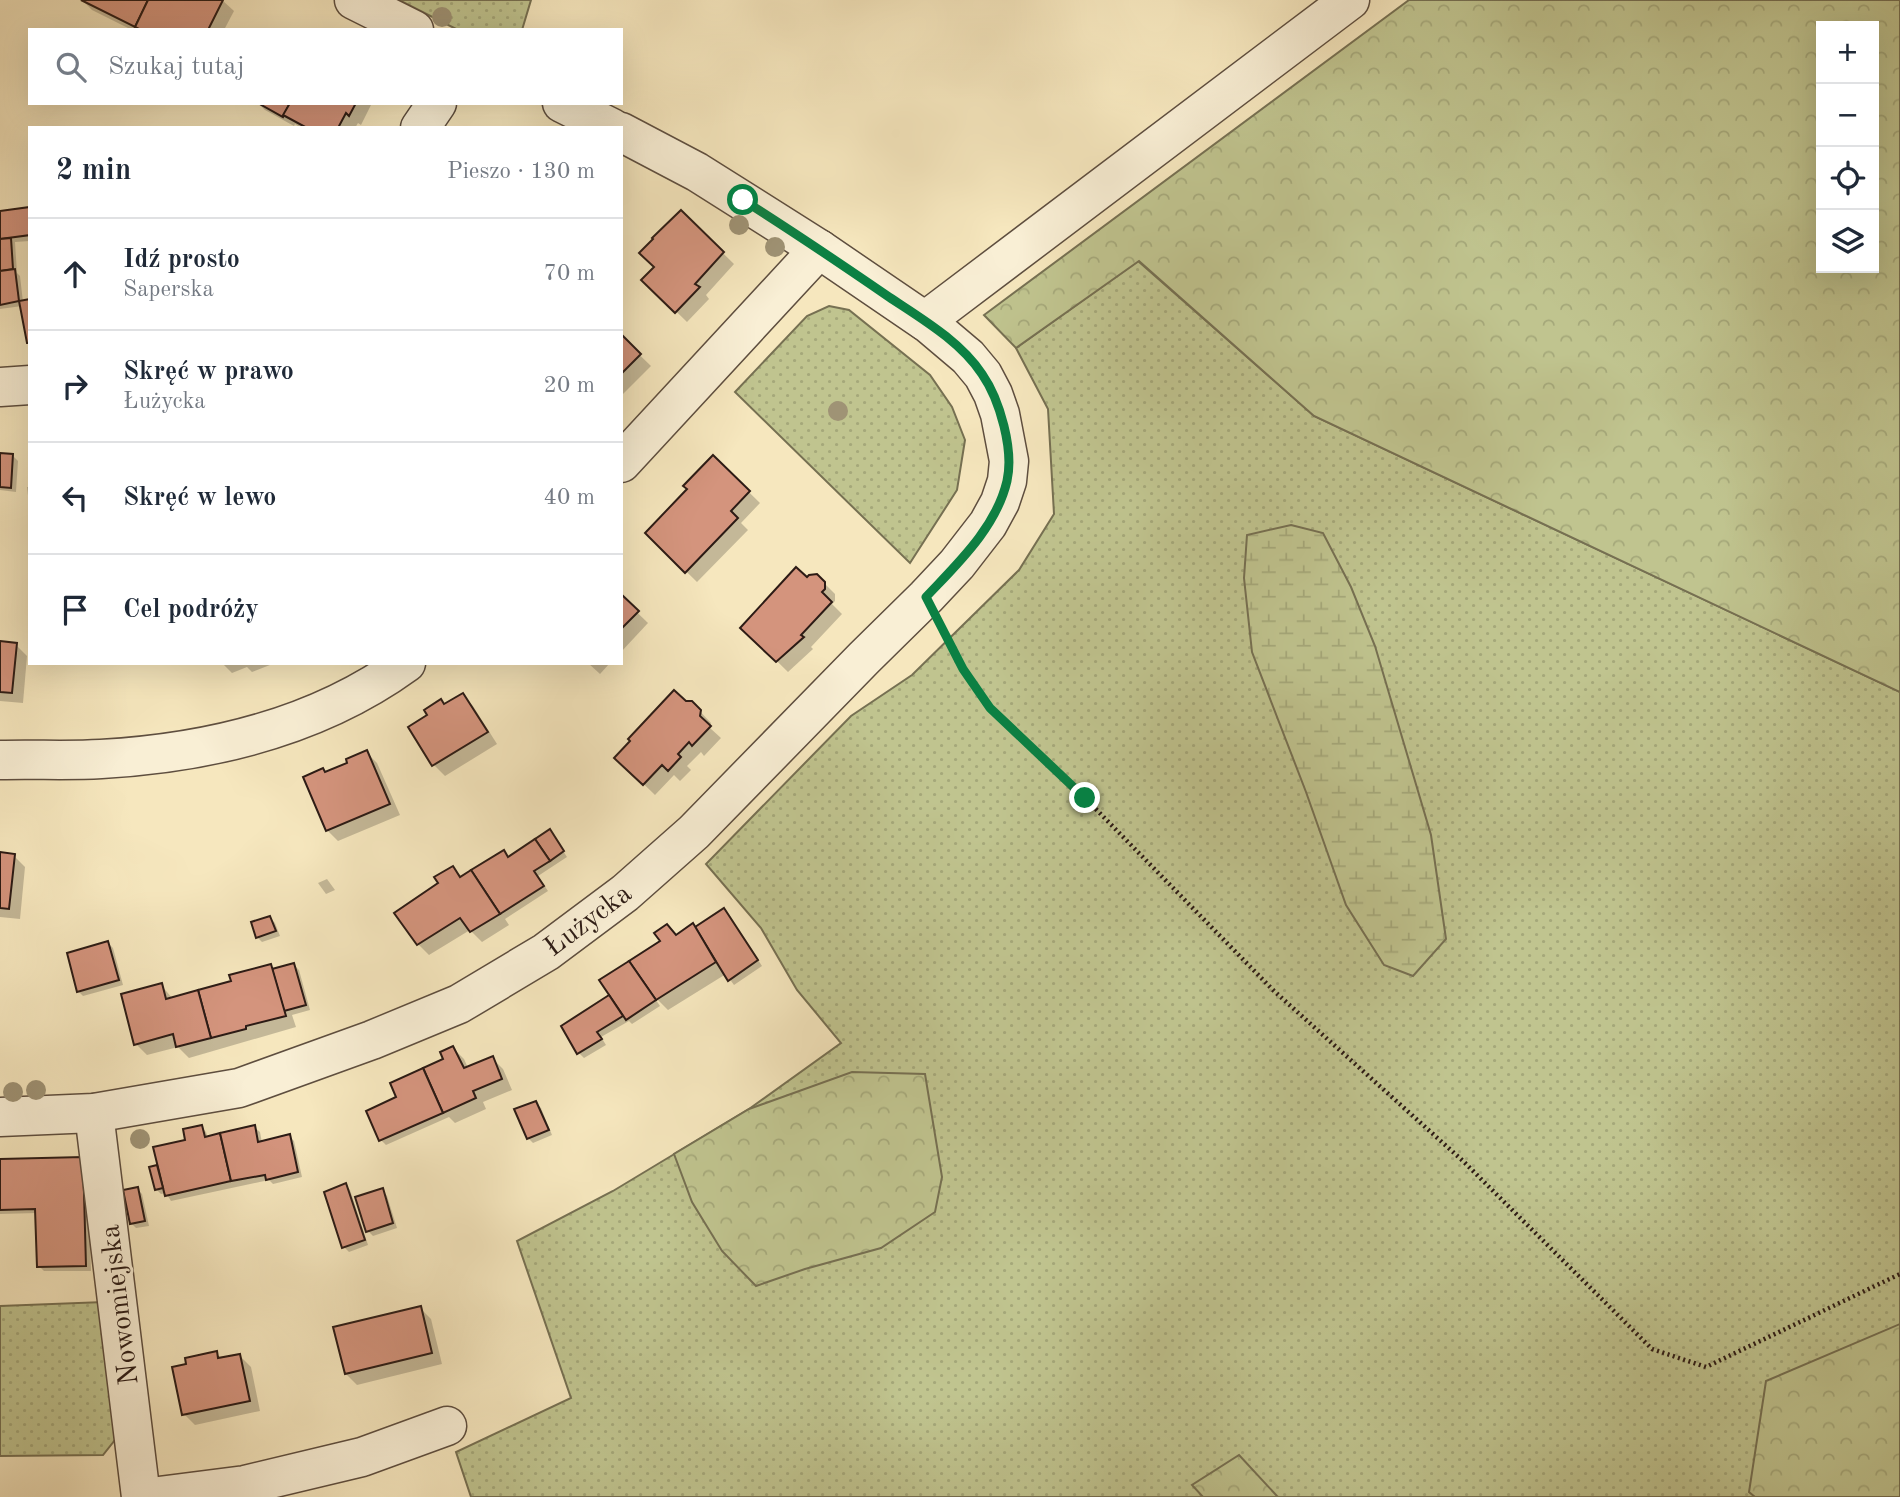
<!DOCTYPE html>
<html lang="pl">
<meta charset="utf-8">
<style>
body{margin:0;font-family:"Old Standard TT",serif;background:#f2f2f3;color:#1f2937}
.controls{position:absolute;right:21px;top:21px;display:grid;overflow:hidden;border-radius:0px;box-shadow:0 7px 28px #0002}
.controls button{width:63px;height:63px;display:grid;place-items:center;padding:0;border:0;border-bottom:2px solid #e0e1e3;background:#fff;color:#1f2937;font:35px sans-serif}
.stop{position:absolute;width:21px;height:21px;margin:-16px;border:5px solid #0b8043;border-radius:50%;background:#fff}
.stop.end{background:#0b8043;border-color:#fff;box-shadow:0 2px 7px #0008}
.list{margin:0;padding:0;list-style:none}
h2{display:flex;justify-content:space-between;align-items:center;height:91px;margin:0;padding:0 28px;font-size:30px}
h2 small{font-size:23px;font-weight:400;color:#747a83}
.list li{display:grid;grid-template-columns:46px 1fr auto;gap:21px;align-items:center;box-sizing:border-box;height:112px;padding:0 28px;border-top:2px solid #e0e1e3}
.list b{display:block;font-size:26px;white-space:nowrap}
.list p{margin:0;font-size:23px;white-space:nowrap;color:#747a83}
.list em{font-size:23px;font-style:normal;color:#747a83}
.icon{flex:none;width:38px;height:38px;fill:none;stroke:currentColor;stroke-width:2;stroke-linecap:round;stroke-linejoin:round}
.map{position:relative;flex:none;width:1900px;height:1497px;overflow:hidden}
.search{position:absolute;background:#fff;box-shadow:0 7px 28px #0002;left:28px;top:28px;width:595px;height:77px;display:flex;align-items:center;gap:18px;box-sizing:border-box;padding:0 24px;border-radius:0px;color:#747a83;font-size:26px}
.panel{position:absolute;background:#fff;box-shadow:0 7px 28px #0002;left:28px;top:126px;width:595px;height:539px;border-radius:0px}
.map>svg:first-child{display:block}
.grass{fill:url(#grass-dots);stroke:#767052;stroke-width:2}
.forest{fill:url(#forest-crowns);stroke:#767052;stroke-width:2;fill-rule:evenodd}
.wetland{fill:url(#wetland-marsh);stroke:#767052;stroke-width:2}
.shadow{fill:#0003}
.building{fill:#d4947d;stroke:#2c1b15;stroke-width:2}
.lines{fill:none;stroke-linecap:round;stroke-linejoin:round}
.minor-casing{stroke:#5e4e3f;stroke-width:41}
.path{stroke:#2c1b15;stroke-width:4.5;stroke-dasharray:2 3.5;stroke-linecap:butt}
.minor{stroke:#f9efd5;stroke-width:38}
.tree{fill:#9f9375}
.route{stroke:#0b8043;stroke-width:9}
.labels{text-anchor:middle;stroke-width:6;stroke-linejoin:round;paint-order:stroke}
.street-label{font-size:28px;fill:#2c1b15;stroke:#f9efd5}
</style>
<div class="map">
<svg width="1900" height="1497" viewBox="0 0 1900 1497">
<defs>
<pattern id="grass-dots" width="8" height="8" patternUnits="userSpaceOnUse" patternTransform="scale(1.75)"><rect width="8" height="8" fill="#c0c48f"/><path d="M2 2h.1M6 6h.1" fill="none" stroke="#a5a87a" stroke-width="1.8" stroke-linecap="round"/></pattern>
<pattern id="forest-crowns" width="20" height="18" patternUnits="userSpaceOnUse" patternTransform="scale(1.75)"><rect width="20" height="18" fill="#c0c48f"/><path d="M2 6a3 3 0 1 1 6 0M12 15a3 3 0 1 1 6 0" fill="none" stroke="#a5a87a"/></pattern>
<pattern id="wetland-marsh" width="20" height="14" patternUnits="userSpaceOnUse" patternTransform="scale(1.75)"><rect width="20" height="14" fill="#c0c48f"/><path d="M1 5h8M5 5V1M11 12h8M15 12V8" fill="none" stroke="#a5a87a"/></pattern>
</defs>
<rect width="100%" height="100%" fill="#f6e7be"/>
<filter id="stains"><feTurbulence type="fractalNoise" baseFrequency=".00286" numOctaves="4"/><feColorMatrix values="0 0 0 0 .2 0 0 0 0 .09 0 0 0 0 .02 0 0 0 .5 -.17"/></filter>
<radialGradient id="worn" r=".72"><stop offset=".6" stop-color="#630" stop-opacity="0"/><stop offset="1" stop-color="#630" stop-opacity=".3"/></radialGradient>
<g class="grass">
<path d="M 399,0 L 531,0 L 522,30 L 458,30 Z"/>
<path d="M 1138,261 L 1314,416 L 1900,692 L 1900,1497 L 471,1497 L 456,1452 L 571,1398 L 517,1241 L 613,1191 L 749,1109 L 841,1043 L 797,990 L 761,928 L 706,864 L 851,716 L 912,675 L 1019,570 L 1054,514 L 1048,409 L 1016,348 Z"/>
<path d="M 829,306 L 849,310 L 930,375 L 952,407 L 965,440 L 957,490 L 910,563 L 735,392 L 807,316 Z"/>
<path d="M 104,1302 L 122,1431 L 103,1455 L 0,1456 L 0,1306 Z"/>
</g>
<g class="forest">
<path d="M 1409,0 L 1900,0 L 1900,692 L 1314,416 L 1139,261 L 1016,348 L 984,315 ZM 1874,26 L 1874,268 L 1821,268 L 1821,26 Z"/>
<path d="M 852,1072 L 925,1074 L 942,1177 L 935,1212 L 881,1248 L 805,1269 L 756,1286 L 722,1251 L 692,1202 L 674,1154 L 749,1109 Z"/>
<path d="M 1900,1324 L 1900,1497 L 1755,1497 L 1749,1492 L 1766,1381 Z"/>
<path d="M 1239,1455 L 1277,1496 L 1278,1497 L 1203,1497 L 1192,1485 Z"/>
</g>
<path class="wetland" d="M 1291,525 L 1323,533 L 1351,587 L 1375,646 L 1431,835 L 1446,939 L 1413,976 L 1384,965 L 1346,905 L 1306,792 L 1252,652 L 1244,578 L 1247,535 Z"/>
<g class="shadow">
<path d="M 82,0 L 222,0 L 234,11 L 224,30 L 132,30 L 92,10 Z"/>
<path d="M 258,103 L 372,103 L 361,125 L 358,123 L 355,128 L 301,128 L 295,124 L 294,126 L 265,110 Z"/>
<path d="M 30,209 L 30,241 L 15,242 L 17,273 L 20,276 L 23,302 L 30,301 L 30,344 L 22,306 L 0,309 L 0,212 Z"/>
<path d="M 681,212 L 734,264 L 706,295 L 709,299 L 687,322 L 644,280 L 656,267 Z"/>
<path d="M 621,337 L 651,366 L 621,396 Z"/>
<path d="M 0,454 L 13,456 L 18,461 L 16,492 L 0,490 Z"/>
<path d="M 713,457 L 760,503 L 741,523 L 748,530 L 697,582 L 647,533 L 689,489 Z"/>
<path d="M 27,487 L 30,487 L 30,512 Z"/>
<path d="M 817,576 L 835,594 L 835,601 L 832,604 L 842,614 L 811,647 L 813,649 L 788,672 L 743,628 L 807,580 Z"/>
<path d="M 621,597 L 648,623 L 621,652 Z"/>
<path d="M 0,643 L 16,645 L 27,656 L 23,703 L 0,701 Z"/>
<path d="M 222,663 L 275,663 L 252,672 L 247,667 L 232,673 Z"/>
<path d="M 588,663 L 610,663 L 600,674 Z"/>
<path d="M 462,695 L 473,706 L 497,744 L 445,776 L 434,765 L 410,728 Z"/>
<path d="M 691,702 L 711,723 L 710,728 L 721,738 L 704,756 L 701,752 L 687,766 L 691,770 L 680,781 L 674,775 L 655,795 L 617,758 L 685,703 Z"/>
<path d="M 366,752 L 377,763 L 400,815 L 338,841 L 327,830 L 326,773 L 350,763 Z"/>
<path d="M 554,837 L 567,857 L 538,876 L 548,891 L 505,919 L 509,925 L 482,942 L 470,930 L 429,955 L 418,944 L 440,884 L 453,868 L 463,878 L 503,852 L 508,857 Z"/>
<path d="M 0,854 L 14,856 L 25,867 L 20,919 L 0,917 Z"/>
<path d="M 327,879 L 335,890 L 326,894 L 318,883 Z"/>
<path d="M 724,910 L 729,915 L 762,966 L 734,985 L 726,974 L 668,1010 L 657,999 L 656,1000 L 660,1006 L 632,1024 L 629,1021 L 601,1037 L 606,1045 L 584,1058 L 579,1053 L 563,1027 L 611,995 L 662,942 L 667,926 L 677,936 L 696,928 Z"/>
<path d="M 270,918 L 275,923 L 280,936 L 262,942 L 257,937 Z"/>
<path d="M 108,943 L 113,948 L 123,985 L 83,996 L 78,991 Z"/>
<path d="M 294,965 L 299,970 L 310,1010 L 292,1015 L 296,1027 L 189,1058 L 178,1047 L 147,1055 L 136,1044 L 161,985 L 173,999 L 234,982 L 270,966 L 275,970 Z"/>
<path d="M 453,1048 L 464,1059 L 468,1068 L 492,1058 L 503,1069 L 512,1090 L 483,1102 L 486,1109 L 455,1123 L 449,1117 L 386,1145 L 381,1140 L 398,1098 L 445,1060 Z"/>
<path d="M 536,1103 L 541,1108 L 552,1135 L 533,1143 L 528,1138 Z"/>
<path d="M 201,1127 L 206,1132 L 208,1138 L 254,1127 L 260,1132 L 262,1143 L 289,1136 L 294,1141 L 302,1177 L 273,1184 L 269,1180 L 171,1201 L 166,1193 L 161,1194 L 156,1189 L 151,1168 L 160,1166 Z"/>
<path d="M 0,1160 L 88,1164 L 91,1271 L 44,1271 L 39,1266 L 37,1213 L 0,1214 Z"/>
<path d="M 345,1185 L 350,1190 L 368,1245 L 349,1252 L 344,1247 Z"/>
<path d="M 137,1189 L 142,1194 L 149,1226 L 136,1228 L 131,1223 Z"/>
<path d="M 382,1190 L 387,1196 L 397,1228 L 373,1236 L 368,1231 Z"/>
<path d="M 420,1308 L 431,1319 L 442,1364 L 357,1385 L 346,1374 Z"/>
<path d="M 216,1353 L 222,1359 L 240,1356 L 251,1367 L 260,1411 L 195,1425 L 184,1414 Z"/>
</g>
<g class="building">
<path d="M 81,0 L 148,0 L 135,27 Z"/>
<path d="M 148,0 L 223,0 L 208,30 L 141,30 L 135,27 Z"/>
<path d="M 258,103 L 290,103 L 283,117 Z"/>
<path d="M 290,103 L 356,103 L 349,116 L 346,113 L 338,128 L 307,128 L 283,115 Z"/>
<path d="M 30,207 L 30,235 L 0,239 L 0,211 Z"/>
<path d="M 681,210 L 724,252 L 695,284 L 700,287 L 675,313 L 641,280 L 654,267 L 639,253 L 653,239 L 652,238 Z"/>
<path d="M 11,238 L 13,269 L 0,271 L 0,239 Z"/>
<path d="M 15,269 L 19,301 L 0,305 L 0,271 Z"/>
<path d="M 30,299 L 30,343 L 27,343 L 19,301 Z"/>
<path d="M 621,334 L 641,354 L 621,374 Z"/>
<path d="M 0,453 L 13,454 L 11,488 L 0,487 Z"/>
<path d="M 713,455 L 750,491 L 731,511 L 738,518 L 685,573 L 645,533 L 687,489 L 683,486 Z"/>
<path d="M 796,567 L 807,577 L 809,575 L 817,574 L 825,582 L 825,589 L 822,592 L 832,602 L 801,635 L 804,637 L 776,662 L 740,628 Z"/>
<path d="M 621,594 L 639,611 L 621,629 Z"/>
<path d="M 0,641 L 17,643 L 12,693 L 0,692 Z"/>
<path d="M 674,690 L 686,701 L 692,701 L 701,710 L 700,716 L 711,726 L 692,746 L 689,742 L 678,754 L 681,757 L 668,771 L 662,765 L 643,785 L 614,758 L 630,741 L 628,739 Z"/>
<path d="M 463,693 L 488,732 L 432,766 L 408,727 L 427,715 L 424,710 L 441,699 L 444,704 Z"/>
<path d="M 367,750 L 390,804 L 326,831 L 303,777 L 323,768 L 325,772 L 347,763 L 346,759 Z"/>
<path d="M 550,829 L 564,851 L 550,861 L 535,839 Z"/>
<path d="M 535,839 L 550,861 L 534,871 L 544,886 L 500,914 L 471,870 L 504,850 L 508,857 Z"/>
<path d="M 0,852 L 15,854 L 9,909 L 0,908 Z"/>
<path d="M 453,866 L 460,877 L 471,870 L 500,914 L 470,932 L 460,918 L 417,945 L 394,913 L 438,883 L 434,877 Z"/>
<path d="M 724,908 L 758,960 L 728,981 L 695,927 Z"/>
<path d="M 270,916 L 276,931 L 256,938 L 251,922 Z"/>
<path d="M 693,923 L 716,962 L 656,1000 L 629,961 L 660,941 L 654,933 L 667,924 L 676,935 Z"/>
<path d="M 108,941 L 119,980 L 77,992 L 67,953 Z"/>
<path d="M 629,961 L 656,1000 L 626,1020 L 599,980 Z"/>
<path d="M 294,963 L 306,1005 L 284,1011 L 272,969 Z"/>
<path d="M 271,964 L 286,1016 L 246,1026 L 246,1029 L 211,1038 L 198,990 L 231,981 L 229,975 Z"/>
<path d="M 162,983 L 166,999 L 198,990 L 211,1038 L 176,1047 L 173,1034 L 134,1045 L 121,994 Z"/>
<path d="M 609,995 L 623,1016 L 597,1032 L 602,1039 L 577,1054 L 561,1026 Z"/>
<path d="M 453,1046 L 464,1068 L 493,1056 L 502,1079 L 473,1091 L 476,1098 L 443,1113 L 423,1068 L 443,1059 L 440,1052 Z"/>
<path d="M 423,1068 L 443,1113 L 379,1141 L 366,1111 L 396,1097 L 390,1083 Z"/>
<path d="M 536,1101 L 549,1130 L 527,1139 L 514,1109 Z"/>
<path d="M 202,1125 L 205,1137 L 220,1133 L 231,1181 L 165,1196 L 153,1147 L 185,1140 L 183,1129 Z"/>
<path d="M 255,1125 L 258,1142 L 290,1134 L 298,1172 L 266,1180 L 265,1175 L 231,1181 L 220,1133 Z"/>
<path d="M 83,1157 L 86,1266 L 37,1267 L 35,1209 L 0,1210 L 0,1159 Z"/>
<path d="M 157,1165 L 163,1188 L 155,1190 L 149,1167 Z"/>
<path d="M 346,1183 L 365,1240 L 342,1248 L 324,1192 Z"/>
<path d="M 138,1187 L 145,1221 L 130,1224 L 123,1190 Z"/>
<path d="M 383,1188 L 393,1223 L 366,1232 L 355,1197 Z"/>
<path d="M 421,1306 L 432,1353 L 345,1374 L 333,1327 Z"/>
<path d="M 217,1351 L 218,1358 L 240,1354 L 250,1401 L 182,1415 L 172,1367 L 186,1364 L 185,1358 Z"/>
</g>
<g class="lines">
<defs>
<g id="minor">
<path d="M 354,0 L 414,30"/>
<path d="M 562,103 L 612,128"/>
<path d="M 420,128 L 437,103"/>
<path d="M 925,321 L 1350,0"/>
<path d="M 0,387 L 30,385"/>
<path d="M 621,463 L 819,249"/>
<path d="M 0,760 C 34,759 68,761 101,759 C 208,753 318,727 406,663"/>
<path d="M 94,1113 L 141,1497"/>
<path d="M 0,1117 L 94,1113 L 239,1088 L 372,1040 L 459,1004 L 546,952 L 625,893 L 694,832 L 864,658 L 926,597 L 957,564 L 988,524 L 1000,502 L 1007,481 L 1009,461 L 1000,414 L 993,394 L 983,375 L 968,357 L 929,324 L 819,249 L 697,172 L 621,132"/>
<path d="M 151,1497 L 245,1485 L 362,1457 L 447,1426"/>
</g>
</defs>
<use href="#minor" class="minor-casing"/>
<path class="path" d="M 943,631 L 963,669 L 990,708 L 1085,798 L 1274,991 L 1463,1161 L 1652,1349 L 1706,1367 L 1900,1274"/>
<use href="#minor" class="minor"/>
</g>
<g class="tree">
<circle cx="442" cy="17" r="10"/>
<circle cx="739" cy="225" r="10"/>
<circle cx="775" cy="247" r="10"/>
<circle cx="838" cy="411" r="10"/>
<circle cx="36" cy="1090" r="10"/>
<circle cx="13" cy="1092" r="10"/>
<circle cx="140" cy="1139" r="10"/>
</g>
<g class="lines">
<path class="route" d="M 743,200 C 792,231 841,264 889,297 C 922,319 960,341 982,374 C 1000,400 1014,450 1007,481 C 996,528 957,564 926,597 L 963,669 L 990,708 L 1085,798"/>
</g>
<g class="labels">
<g class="street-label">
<text transform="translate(587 919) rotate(-37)" y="10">Łużycka</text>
<text transform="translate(118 1305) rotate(-97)" y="10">Nowomiejska</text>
</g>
</g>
<rect width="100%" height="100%" filter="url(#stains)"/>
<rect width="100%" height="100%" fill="url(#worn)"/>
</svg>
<div class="controls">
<button>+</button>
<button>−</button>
<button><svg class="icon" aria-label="locate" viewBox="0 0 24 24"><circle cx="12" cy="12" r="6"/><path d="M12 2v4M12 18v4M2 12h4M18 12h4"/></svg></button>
<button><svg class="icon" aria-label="layers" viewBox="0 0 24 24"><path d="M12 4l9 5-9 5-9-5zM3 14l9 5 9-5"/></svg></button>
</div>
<div class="stop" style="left:743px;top:200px"></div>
<div class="stop end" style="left:1085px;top:798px"></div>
<div class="search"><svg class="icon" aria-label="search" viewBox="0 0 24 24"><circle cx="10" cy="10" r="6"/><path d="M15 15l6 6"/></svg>Szukaj tutaj</div>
<section class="panel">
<h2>2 min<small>Pieszo · 130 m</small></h2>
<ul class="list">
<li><svg class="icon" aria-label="ahead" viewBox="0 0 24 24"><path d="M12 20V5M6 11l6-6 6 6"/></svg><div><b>Idź prosto</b><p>Saperska</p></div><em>70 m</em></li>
<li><svg class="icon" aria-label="right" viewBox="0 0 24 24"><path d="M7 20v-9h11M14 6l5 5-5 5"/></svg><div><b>Skręć w prawo</b><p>Łużycka</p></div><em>20 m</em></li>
<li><svg class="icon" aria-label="left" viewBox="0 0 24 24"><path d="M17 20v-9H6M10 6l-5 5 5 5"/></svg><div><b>Skręć w lewo</b></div><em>40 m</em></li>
<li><svg class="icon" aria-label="arrive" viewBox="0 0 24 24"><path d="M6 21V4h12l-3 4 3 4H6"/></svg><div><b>Cel podróży</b></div></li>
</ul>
</section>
</div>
